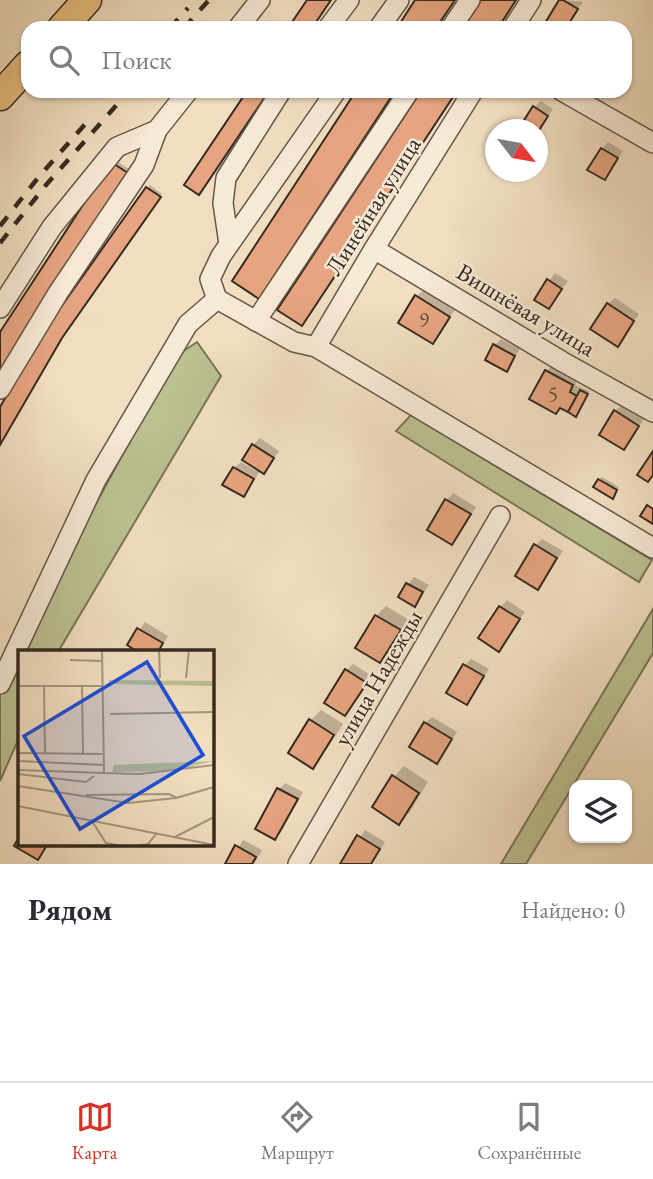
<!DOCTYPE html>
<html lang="ru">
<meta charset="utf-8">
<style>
body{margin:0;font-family:"EB Garamond",serif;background:#f7f7f7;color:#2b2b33}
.controls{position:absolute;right:21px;bottom:21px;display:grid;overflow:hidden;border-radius:14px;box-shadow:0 2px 5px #0004}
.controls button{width:63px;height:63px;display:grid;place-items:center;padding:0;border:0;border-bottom:2px solid #e1e1e2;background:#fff;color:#2b2b33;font:35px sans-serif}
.compass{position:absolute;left:485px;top:119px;width:63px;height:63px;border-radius:50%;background:#fff;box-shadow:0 2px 5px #0004;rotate:121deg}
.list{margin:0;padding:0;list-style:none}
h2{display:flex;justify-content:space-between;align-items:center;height:91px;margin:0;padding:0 28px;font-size:30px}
h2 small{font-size:23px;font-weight:400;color:#7c7c81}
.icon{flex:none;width:38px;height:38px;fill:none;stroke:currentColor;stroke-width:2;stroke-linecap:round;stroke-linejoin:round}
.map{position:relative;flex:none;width:653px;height:864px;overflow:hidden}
.search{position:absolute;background:#fff;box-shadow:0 2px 5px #0004;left:21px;right:21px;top:21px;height:77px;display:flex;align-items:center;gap:18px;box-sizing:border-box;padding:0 24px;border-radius:21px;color:#7c7c81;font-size:26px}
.sheet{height:217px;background:#fff}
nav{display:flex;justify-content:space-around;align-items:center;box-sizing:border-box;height:98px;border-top:2px solid #e1e1e2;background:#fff;font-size:19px;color:#7c7c81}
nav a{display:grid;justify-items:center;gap:4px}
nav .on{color:#d93025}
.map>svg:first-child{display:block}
.green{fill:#bcc192;stroke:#787659;stroke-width:2}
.shadow{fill:#0003}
.building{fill:#e6a580;stroke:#352a20;stroke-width:2}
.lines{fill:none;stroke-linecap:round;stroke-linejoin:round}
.minor-casing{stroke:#645748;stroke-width:22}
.highway-casing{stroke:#352a20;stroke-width:31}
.minor{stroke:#f7ead7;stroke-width:19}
.highway{stroke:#e9c080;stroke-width:28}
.rail{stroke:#352a20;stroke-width:4.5;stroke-dasharray:12 12;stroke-linecap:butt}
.labels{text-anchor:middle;stroke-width:5;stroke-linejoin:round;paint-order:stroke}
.number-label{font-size:21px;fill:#614938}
.street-label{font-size:24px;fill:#352a20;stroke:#f7ead7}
.inset-road{fill:none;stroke:#a69781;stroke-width:2}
.view{fill:#1d4ed8;fill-opacity:0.15;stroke:#1d4ed8;stroke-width:3.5}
.inset-edge{fill:none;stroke:#352a20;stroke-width:3.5}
</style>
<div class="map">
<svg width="653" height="864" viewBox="0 0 653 864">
<rect width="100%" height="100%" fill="#f2dfc1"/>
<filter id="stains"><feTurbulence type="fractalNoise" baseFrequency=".00286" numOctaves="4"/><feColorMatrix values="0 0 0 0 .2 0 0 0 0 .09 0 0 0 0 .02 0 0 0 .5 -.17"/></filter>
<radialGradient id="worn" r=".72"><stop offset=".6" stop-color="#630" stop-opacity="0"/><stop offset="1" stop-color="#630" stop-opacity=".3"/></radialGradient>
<g class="green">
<path d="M 197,342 L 221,376 L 58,652 L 19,652 L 19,738 L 0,781 L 0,693 L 14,655 L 176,356 Z"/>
<path d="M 411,415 L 652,560 L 639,582 L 396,431 Z"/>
<path d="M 653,609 L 653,653 L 526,864 L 501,864 Z"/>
</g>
<g class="shadow">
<path d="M 561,0 L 583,2 L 564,28 L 544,28 Z"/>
<path d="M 541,101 L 553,109 L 538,133 L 534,107 Z"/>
<path d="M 608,142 L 623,151 L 605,178 L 602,149 Z"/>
<path d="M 115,160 L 132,171 L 0,335 Z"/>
<path d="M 150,185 L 162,194 L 64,333 L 0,444 L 0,411 L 47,329 Z"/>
<path d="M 555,273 L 568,281 L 549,307 L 536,299 Z"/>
<path d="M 423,290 L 455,310 L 432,342 L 417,296 Z"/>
<path d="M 615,298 L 639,314 L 618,344 L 608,304 Z"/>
<path d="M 501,339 L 520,349 L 506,370 L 495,345 Z"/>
<path d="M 553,364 L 579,378 L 575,385 L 589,391 L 578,412 L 547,371 Z"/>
<path d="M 622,405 L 644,419 L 624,448 L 615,411 Z"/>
<path d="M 260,438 L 279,451 L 270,465 L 264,472 L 261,470 L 244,495 L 234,468 L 241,462 L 255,470 L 256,467 L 253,445 Z"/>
<path d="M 602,477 L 619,487 L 615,494 L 599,480 Z"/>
<path d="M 453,493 L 476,507 L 458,536 L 452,543 L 429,529 L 447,500 Z"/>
<path d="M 542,539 L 563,551 L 537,588 L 536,545 Z"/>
<path d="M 414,577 L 429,585 L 415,605 L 400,596 Z"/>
<path d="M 507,600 L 525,612 L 499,650 L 500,607 Z"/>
<path d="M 386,606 L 409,620 L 390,651 L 380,661 L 376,616 Z"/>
<path d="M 145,622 L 168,636 L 159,652 L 142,652 L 129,645 Z"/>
<path d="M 471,659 L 489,669 L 466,703 L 465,665 Z"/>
<path d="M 353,664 L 372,676 L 345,714 L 347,670 Z"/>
<path d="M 321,710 L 343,724 L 322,756 L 312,766 L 311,720 Z"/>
<path d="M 432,717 L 457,732 L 437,762 L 425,723 Z"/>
<path d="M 404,766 L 428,782 L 409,813 L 399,823 L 394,777 Z"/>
<path d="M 285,783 L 303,792 L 282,831 L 275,838 L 279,789 Z"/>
<path d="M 365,830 L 385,842 L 372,864 L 342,864 Z"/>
<path d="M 243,840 L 262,850 L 254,864 L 227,864 Z"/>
</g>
<g class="building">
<path d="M 307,0 L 331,0 L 312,28 L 288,28 Z"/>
<path d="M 415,0 L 455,0 L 436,28 L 397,28 Z"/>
<path d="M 481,0 L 516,0 L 498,28 L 462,28 Z"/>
<path d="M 559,0 L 563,0 L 578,9 L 566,28 L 542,28 Z"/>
<path d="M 247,91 L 269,91 L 199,195 L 184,185 Z"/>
<path d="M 356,91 L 395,91 L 259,299 L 232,281 Z"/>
<path d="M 421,91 L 457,91 L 302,326 L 277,310 Z"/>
<path d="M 533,106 L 548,116 L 538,132 L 538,130 L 527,130 L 521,125 Z"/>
<path d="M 601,148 L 618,158 L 605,180 L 587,170 Z"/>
<path d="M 111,162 L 131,175 L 0,379 L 0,332 Z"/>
<path d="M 146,187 L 161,197 L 62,338 L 0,445 L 0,407 L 46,328 Z"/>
<path d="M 547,279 L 562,289 L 549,309 L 534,300 Z"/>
<path d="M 415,295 L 450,317 L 433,344 L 398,323 Z"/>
<path d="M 607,303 L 634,321 L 618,347 L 590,329 Z"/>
<path d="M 493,344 L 515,356 L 507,372 L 485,360 Z"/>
<path d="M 545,370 L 573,385 L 570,392 L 577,396 L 568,412 L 560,408 L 556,414 L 529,399 Z"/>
<path d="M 580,390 L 588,394 L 576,417 L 568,412 Z"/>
<path d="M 614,410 L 639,426 L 624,450 L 599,435 Z"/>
<path d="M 252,444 L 274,458 L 264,474 L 242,460 Z"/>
<path d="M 653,451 L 653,475 L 648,482 L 637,475 Z"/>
<path d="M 233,467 L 254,479 L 244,497 L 222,485 Z"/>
<path d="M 598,479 L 617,490 L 613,499 L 593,487 Z"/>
<path d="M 445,499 L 471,514 L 452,545 L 427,530 Z"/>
<path d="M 647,505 L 653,509 L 653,524 L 640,516 Z"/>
<path d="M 534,544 L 557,558 L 538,590 L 515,576 Z"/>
<path d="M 406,583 L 423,592 L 415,607 L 398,597 Z"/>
<path d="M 499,606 L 520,619 L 499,652 L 478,638 Z"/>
<path d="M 375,615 L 401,630 L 380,663 L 355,648 Z"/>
<path d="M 137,628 L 163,643 L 158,652 L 138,652 L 127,645 Z"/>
<path d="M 463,664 L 484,676 L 467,705 L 446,693 Z"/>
<path d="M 345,669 L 367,683 L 345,716 L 324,703 Z"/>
<path d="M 309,719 L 334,735 L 313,769 L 288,753 Z"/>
<path d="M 424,722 L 452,739 L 437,764 L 409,747 Z"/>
<path d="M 392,775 L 419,793 L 399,825 L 372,807 Z"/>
<path d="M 277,788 L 298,799 L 275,840 L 255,829 Z"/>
<path d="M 357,835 L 380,849 L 371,864 L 340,864 Z"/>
<path d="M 19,837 L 19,845 L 47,845 L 38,860 L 14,846 Z"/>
<path d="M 235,845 L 256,857 L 252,864 L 225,864 Z"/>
</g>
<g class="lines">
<defs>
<g id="minor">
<path d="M 238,28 L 260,0"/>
<path d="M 328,28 L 349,0"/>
<path d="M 379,28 L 399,0"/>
<path d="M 451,28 L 470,0"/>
<path d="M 513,28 L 531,0"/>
<path d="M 562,91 L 653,143"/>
<path d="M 229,244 L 223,203 L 226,178 L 281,91"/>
<path d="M 374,249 L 563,362 L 653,412"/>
<path d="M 217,299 L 210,279 L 221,256 L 336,91"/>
<path d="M 0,308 L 52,227 L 117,147 L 157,130 L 188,91"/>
<path d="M 256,321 L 409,91"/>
<path d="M 316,347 L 374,249 L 473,91"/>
<path d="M 0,389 L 58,293 L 144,165 L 157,130"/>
<path d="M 0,684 L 96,480 L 188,324 L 217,299 L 294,342 L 316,347 L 653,548"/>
<path d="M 298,864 L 500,516"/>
</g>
<g id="highway">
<path d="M 62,28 L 87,0"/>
<path d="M 0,96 L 28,65"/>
</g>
</defs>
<use href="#minor" class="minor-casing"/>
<use href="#highway" class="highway-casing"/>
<use href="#minor" class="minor"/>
<use href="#highway" class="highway"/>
<g class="rail">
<path d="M 170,28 L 188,8"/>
<path d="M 184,28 L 209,0"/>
<path d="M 0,226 L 37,179 L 87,122"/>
<path d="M 0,243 L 46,185 L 129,91"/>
</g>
</g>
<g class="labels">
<g class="number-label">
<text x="424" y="327">9</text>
<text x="553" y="401">5</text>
</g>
<g class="street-label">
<text transform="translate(373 206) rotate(-58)" y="8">Линейная улица</text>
<text transform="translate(526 310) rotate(31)" y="8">Вишнёвая улица</text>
<text transform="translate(378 678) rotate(-60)" y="8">улица Надежды</text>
</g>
</g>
<g transform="translate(18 650)">
<rect width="196" height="196" fill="#f2dfc1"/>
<path d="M 91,30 L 196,31 L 196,36 L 91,34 ZM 196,111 L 154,121 L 94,122 L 96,115 Z" fill="#bcc192"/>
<path class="inset-road" d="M 84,0 L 86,123 L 122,124 L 196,115M 141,0 L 142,28M 52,10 L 84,11M 168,28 L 171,0M 0,36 L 84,36M 26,36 L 27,104M 64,36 L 65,104M 92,64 L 196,62M 0,103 L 84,104M 0,111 L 86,115M 0,120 L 86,123M 0,124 L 68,132 L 76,126M 0,136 L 110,153 L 158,148 L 196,137M 68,145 L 151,144 L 159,148M 0,156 L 196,195M 74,171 L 88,193 L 104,196M 157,187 L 196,167M 118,196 L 130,194 L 138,184"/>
<path class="view" d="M 129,12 L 185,105 L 62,179 L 6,86 Z"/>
<rect width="196" height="196" class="inset-edge"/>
</g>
<rect width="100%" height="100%" filter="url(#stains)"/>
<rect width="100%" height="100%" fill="url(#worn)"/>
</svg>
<div class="controls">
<button><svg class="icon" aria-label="layers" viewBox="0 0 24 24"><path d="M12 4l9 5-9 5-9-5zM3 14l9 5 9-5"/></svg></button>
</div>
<svg class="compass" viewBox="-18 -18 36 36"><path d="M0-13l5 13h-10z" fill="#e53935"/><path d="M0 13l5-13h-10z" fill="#7c7c81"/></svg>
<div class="search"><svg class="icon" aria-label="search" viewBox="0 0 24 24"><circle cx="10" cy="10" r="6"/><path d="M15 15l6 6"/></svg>Поиск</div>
</div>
<section class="sheet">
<h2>Рядом<small>Найдено: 0</small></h2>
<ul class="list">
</ul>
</section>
<nav>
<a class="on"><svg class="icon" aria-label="map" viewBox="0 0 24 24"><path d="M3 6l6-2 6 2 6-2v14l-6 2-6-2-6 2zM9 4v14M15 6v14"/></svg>Карта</a>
<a><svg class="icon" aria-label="directions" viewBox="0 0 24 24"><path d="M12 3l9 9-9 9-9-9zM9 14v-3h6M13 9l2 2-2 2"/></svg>Маршрут</a>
<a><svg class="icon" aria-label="saved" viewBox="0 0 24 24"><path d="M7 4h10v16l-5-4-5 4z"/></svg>Сохранённые</a>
</nav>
